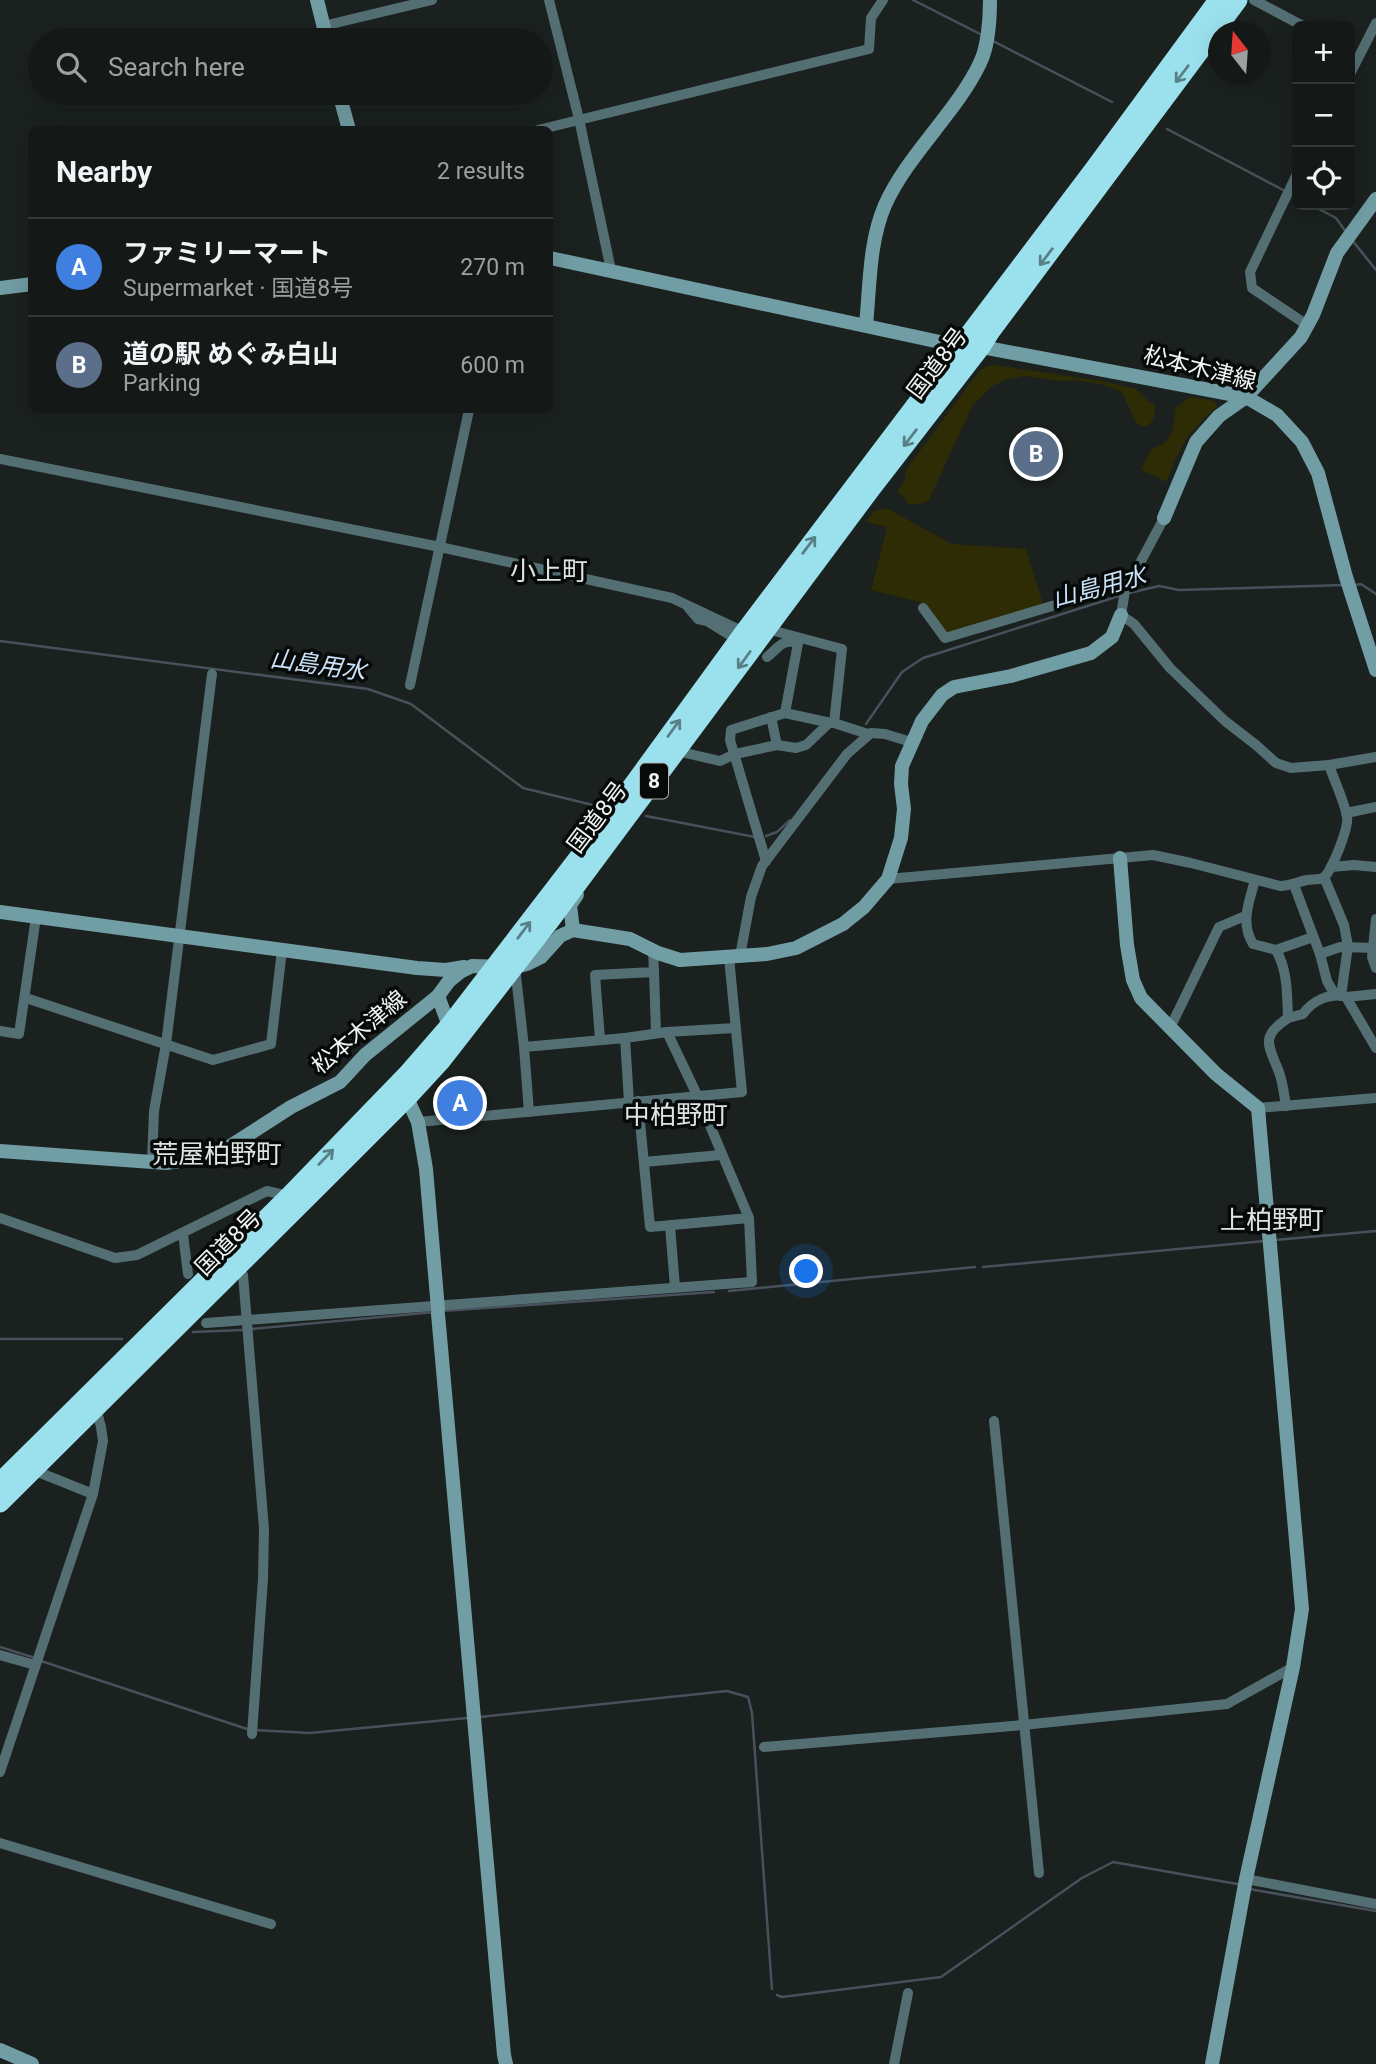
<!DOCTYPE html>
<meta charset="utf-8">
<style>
body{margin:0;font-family:Roboto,"Noto Sans JP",sans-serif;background:#212624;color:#f1f3f6}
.controls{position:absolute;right:21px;top:21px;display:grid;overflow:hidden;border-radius:10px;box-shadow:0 7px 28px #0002}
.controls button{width:63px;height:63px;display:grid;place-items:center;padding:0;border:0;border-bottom:2px solid #333836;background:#141917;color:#f1f3f6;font:35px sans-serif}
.compass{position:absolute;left:1208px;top:21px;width:63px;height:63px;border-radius:50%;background:#141917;box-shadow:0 7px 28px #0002;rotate:343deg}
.you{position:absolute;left:807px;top:1272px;width:24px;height:24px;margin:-18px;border:5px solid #fff;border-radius:50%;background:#1a73e8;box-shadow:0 0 0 10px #1a73e833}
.badge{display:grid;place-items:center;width:46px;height:46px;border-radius:50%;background:#2563eb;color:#fff;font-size:23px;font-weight:700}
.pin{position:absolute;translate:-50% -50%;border:4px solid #fff;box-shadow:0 2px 7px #0006}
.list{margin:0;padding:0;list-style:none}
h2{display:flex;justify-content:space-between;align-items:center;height:91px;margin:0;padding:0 28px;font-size:30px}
h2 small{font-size:23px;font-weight:400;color:#9da0a1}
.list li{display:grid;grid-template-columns:46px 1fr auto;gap:21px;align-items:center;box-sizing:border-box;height:98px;padding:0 28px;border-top:2px solid #333836}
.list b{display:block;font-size:26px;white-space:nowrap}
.list p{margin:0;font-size:23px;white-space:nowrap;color:#9da0a1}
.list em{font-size:23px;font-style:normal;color:#9da0a1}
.icon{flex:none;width:38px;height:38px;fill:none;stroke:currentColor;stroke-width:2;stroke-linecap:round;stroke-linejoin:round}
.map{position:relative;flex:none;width:1376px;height:2064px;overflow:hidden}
.search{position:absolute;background:#141917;box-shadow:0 7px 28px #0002;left:28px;top:28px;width:525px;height:77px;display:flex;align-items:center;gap:18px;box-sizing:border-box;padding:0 24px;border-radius:38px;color:#9da0a1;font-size:26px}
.panel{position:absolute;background:#141917;box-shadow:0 7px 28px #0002;left:28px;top:126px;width:525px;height:287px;border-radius:10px}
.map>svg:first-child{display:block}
.green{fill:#2e2c04}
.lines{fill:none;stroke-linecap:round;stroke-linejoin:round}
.stream{stroke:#48515b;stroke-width:2.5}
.street{stroke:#546f74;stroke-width:10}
.secondary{stroke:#719da4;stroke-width:14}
.highway{stroke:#9be1ed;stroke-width:19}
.oneway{stroke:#588086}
.labels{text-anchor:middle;stroke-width:7;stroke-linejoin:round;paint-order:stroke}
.shield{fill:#070a09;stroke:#abaeae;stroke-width:2}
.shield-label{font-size:21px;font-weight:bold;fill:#f1f5f4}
.street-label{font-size:23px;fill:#f1f5f4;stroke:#070a09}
.water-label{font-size:24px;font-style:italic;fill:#cae3f9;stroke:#070a09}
.quarter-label{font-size:26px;fill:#dce5e2;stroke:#070a09}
</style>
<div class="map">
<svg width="1376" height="2064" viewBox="0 0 1376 2064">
<rect width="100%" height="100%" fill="#1a211f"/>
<g class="green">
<path d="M 995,365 L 1101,381 L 1136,389 L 1150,403 L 1154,403 C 1157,416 1151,433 1136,423 L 1122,392 L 1100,384 L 1074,380 L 1061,381 L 1024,376 L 1008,379 L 992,386 L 972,406 L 929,500 L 920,504 L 909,504 L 897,491 L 905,481 L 905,471 L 980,370 L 987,366 Z"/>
<path d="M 1190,397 L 1215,401 L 1217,407 C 1190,430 1178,448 1167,482 L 1141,470 L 1152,448 C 1175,445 1172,425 1176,407 Z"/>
<path d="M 886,508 L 952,544 L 1026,549 L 1043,604 L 950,633 L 944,632 L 923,603 L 871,590 L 887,527 L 866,522 L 874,511 Z"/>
</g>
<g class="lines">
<g class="stream">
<path d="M 913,0 L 982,35"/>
<path d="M 991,40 L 1112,102"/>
<path d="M 1167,129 L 1285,191"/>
<path d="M 1311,205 L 1336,218 L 1346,232"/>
<path d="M 1352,240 L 1376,270"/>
<path d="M 1355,585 L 1361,584 L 1376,594"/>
<path d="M 1129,593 L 1159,586 L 1179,590 L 1344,585"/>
<path d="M 0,641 L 368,689 L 411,704 L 523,788 L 601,807"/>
<path d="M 866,724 L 902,672 L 923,658 L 1119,596"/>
<path d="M 646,816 L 755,837"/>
<path d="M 766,836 L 777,832 L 790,820"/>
<path d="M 1275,1240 L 1376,1231"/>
<path d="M 983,1267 L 1265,1241"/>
<path d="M 729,1291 L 975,1267"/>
<path d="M 442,1311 L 714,1292"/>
<path d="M 252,1329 L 435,1312"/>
<path d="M 193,1332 L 242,1330"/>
<path d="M 0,1339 L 122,1339"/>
<path d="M 0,1647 L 35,1658"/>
<path d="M 41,1661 L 247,1729"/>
<path d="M 480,1717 L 727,1691 L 748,1697 L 752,1713 L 772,1989"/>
<path d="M 254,1730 L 310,1733 L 467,1718"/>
<path d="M 1249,1889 L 1376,1911"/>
<path d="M 777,1995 L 782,1997 L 941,1977 L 1082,1878 L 1113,1862 L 1237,1884"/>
</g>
<g class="street">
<path d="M 549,0 L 579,119 L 611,270"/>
<path d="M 1254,0 L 1303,26"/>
<path d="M 323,26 L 432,0"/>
<path d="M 1350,74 L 1376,23"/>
<path d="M 538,130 L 869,49 L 871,18 L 883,0"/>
<path d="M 1297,174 L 1250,272 L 1252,288 L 1307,325"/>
<path d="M 0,459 L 440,547 L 672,598 L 744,632"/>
<path d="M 1164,518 L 1125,591 L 1121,615 L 1134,624 L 1170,668 L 1225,721 L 1256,745 L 1276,763 L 1291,768 L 1329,765 L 1376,757"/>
<path d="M 688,607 L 698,619 L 707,621 L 728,634"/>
<path d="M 923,608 L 945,638 L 1099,592 L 1132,579"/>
<path d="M 767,629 L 842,649 L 834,723 L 868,734"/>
<path d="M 767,657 C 779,648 781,638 798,643"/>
<path d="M 410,685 L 469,410"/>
<path d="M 785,713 L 831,723"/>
<path d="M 771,717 L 777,745"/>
<path d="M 677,751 L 720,761 L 735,754 L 777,745 L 796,748 L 806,745 L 829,723 L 834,723"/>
<path d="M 1346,813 L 1376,807"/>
<path d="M 766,861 L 730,740 L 731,730 L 785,713 L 799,638"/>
<path d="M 1331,867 L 1354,865 L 1376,867"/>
<path d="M 1324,877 L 1344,925 L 1348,946 L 1341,996"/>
<path d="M 888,879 L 1153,855 L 1191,863 L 1280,886 C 1290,886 1297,882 1307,880 C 1312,879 1318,880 1323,878 C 1331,874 1349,827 1347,817 C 1345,803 1334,780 1329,765"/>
<path d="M 1255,880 C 1249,903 1240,922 1253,944 L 1276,950 C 1288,971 1287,994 1288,1018 C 1259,1037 1269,1046 1279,1072 C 1283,1083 1284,1094 1286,1106"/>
<path d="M 1294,885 L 1320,954 L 1327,981 L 1335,995"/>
<path d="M 1376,919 L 1372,957 L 1376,968"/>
<path d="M 1276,950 L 1313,937"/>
<path d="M 1320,954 L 1340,947 L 1376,948"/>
<path d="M 740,956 L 751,897 L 762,866 L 847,754 L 871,733 L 885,734 L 911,742"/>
<path d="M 654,972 L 656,1033"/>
<path d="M 1346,997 L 1376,994"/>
<path d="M 26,998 L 213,1060 L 271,1044 L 282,950"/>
<path d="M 1288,1018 L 1303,1014 C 1312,1001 1330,992 1346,997 L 1376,1048"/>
<path d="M 1170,1028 L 1219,927 L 1245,916"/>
<path d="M 0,1031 L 19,1034 L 36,917"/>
<path d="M 667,1032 L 735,1028"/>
<path d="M 625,1038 L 629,1102"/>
<path d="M 600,1039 L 595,975 L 654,972 L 653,950"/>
<path d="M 524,1047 L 529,1112"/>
<path d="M 638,1101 L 650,1227 L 749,1218"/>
<path d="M 1258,1108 L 1376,1098"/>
<path d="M 418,1122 L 742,1092 L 729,957"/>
<path d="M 152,1161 L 154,1111 L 166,1044 L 212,674"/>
<path d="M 644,1162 L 721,1155"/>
<path d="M 0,1218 L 115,1258 L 137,1255 L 267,1191 L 289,1196"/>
<path d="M 670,1226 L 675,1287"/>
<path d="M 183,1234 L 188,1274"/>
<path d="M 236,1268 L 243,1275 L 264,1529 L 263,1579 L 252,1734"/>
<path d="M 206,1323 L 752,1282 L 749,1218 L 698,1097 L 667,1032 L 625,1038 L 524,1047 L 515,967"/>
<path d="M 994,1421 L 1039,1873"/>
<path d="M 33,1470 L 93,1494"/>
<path d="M 0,1655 L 35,1665"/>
<path d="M 764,1747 L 1023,1725 L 1227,1704 L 1293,1667"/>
<path d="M 0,1772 L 93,1494 L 103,1441 L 101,1427 L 96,1408"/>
<path d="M 0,1843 L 271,1924"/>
<path d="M 1246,1879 L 1376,1904"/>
<path d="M 894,2064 L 908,1993"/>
</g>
<g class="secondary">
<path d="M 317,0 L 327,40"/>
<path d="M 339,93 L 349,130"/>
<path d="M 550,258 L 940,342 L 961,343 L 1246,397 L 1277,415 L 1302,442 L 1318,473 L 1346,577 L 1376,670"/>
<path d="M 0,288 L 32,284"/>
<path d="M 866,325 C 870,285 869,242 885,205 C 908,154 957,112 980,63 C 988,47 990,18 990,0"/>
<path d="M 1164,518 L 1196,442 L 1219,416 L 1246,397 L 1301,337 L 1313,315 L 1337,253 L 1376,199"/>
<path d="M 1120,858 L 1127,945 L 1133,980 L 1141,998 L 1216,1074 L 1258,1108 L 1302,1609 L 1293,1667 L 1246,1879 L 1212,2064"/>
<path d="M 0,912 L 417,968 L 446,970 L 464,967"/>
<path d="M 573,930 L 570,905 L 577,895"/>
<path d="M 438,996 L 449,1026"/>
<path d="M 407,1098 L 418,1122 L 426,1169 L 438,1309"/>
<path d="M 0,1151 L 166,1163 L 194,1159 L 229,1147 L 291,1107 L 340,1082 L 365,1055 L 438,996 L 449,981 L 460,972 L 472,966 L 515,967 L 527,964 L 541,957 L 560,936 L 573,930 L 630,939 L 658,953 L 680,960 L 767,954 L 796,948 L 843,924 L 864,907 L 888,879 L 901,838 L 904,809 L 901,784 L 902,766 L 922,721 L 942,695 L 954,687 L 1011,676 L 1091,653 L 1112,637 L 1121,615"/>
<path d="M 438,1314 L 504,2055 L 506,2064"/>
<path d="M 0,2050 L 32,2064"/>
</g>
<g class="highway">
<path d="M 0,1482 L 289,1196 L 409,1072 L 449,1026 L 611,815 L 744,632 L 1094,169 L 1218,0"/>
<path d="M 0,1503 L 321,1184 L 407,1098 L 442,1060 L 550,921 L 871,489 L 981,347 L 991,331 L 1238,0"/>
</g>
</g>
<defs><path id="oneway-shaft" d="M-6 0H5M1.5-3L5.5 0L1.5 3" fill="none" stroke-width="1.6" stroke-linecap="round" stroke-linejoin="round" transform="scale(1.75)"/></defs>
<g class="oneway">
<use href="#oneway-shaft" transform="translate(1182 74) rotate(127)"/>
<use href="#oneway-shaft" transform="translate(1046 257) rotate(127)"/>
<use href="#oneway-shaft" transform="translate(910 438) rotate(128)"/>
<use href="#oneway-shaft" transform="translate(809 545) rotate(-53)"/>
<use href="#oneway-shaft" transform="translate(744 660) rotate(126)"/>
<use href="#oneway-shaft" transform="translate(674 728) rotate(-54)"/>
<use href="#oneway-shaft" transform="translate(524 930) rotate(-53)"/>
<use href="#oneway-shaft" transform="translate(326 1157) rotate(-46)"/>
</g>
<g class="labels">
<rect class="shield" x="640" y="763.5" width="28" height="35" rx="5"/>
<g class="shield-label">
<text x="654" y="788">8</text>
</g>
<g class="street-label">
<text transform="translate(937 363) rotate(-53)" y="8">国道8号</text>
<text transform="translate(1200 368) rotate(14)" y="8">松本木津線</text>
<text transform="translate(597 817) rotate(-53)" y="8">国道8号</text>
<text transform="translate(359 1032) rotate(-40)" y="8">松本木津線</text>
<text transform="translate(228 1242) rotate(-45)" y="8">国道8号</text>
</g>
<g class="water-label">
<text transform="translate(1099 587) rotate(-15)" y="8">山島用水</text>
<text transform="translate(318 665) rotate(8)" y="8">山島用水</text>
</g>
<g class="quarter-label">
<text x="549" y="580">小上町</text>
<text x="676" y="1124">中柏野町</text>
<text x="217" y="1163">荒屋柏野町</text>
<text x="1272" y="1229">上柏野町</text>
</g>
</g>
</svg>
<div class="controls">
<button>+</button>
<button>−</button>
<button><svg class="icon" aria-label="locate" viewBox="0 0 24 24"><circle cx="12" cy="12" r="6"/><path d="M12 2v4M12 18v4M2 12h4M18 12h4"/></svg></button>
</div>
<svg class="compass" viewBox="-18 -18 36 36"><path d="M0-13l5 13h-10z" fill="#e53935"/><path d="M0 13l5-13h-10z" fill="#9da0a1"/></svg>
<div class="you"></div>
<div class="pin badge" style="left:460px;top:1103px;background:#3f7fe0">A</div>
<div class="pin badge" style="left:1036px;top:454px;background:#5c6f8a">B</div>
<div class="search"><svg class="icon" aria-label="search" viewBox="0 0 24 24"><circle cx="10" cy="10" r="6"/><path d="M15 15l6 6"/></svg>Search here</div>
<section class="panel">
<h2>Nearby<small>2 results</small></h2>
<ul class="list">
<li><span class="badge" style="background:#3f7fe0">A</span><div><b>ファミリーマート</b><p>Supermarket · 国道8号</p></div><em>270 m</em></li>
<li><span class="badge" style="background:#5c6f8a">B</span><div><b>道の駅 めぐみ白山</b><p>Parking</p></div><em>600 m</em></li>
</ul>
</section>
</div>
